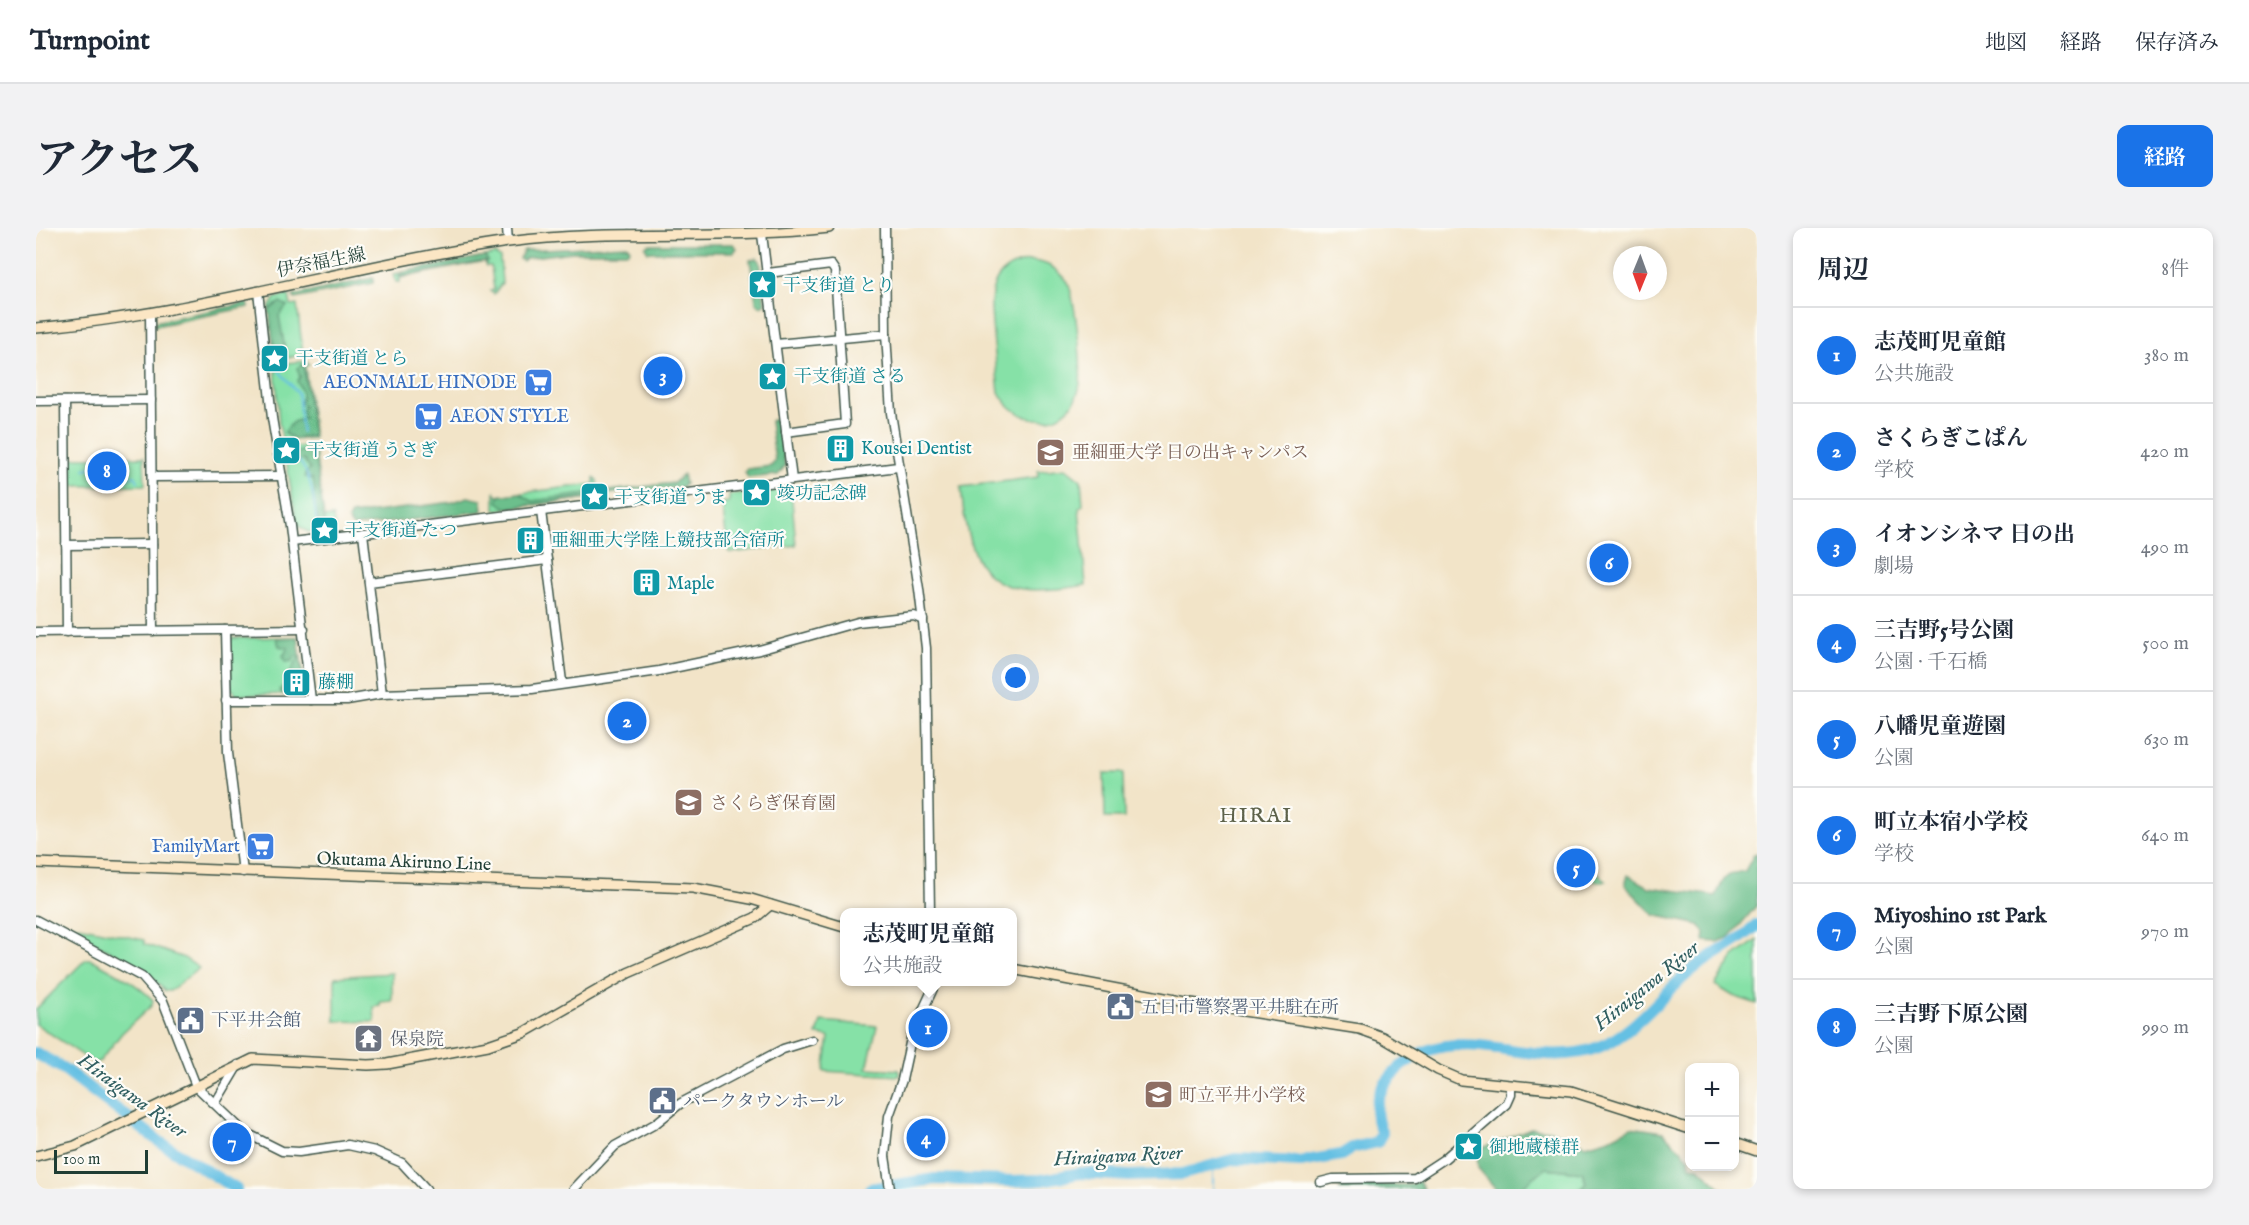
<!DOCTYPE html>
<html lang="ja">
<meta charset="utf-8">
<style>
body{margin:0;font-family:"IM FELL English","Noto Serif JP",serif;background:#f2f2f3;color:#1f2937}
.controls{position:absolute;right:18px;bottom:18px;display:grid;overflow:hidden;border-radius:12px;box-shadow:0 3px 9px #0003}
.controls button{width:54px;height:54px;display:grid;place-items:center;padding:0;border:0;border-bottom:2px solid #e0e1e3;background:#fff;color:#1f2937;font:30px sans-serif}
.compass{position:absolute;left:1577px;top:18px;width:54px;height:54px;border-radius:50%;background:#fff;box-shadow:0 3px 9px #0003;rotate:181deg}
.scale{position:absolute;left:18px;bottom:15px;width:94px;box-sizing:border-box;padding-left:6px;border:3px solid #1f3d34;border-top:0;font-size:16px;line-height:21px;white-space:nowrap;color:#1f3d34;-webkit-text-stroke:4px #fdfcf7;paint-order:stroke}
.you{position:absolute;left:980px;top:450px;width:21px;height:21px;margin:-15px;border:4px solid #fff;border-radius:50%;background:#1a73e8;box-shadow:0 0 0 9px #1a73e833}
.badge{display:grid;place-items:center;width:39px;height:39px;border-radius:50%;background:#1a73e8;color:#fff;font-size:20px;font-weight:700}
.pin{position:absolute;translate:-50% -50%;border:3px solid #fff;box-shadow:0 2px 6px #0006}
.popup{position:absolute;left:804px;top:680px;width:177px;height:78px;box-sizing:border-box;display:grid;place-content:center;border-radius:12px;background:#fff;filter:drop-shadow(0 2px 4px #0005);font-size:20px;white-space:nowrap;color:#747a83}
.popup b{font-size:22px;color:#1f2937}
.popup::after{content:'';position:absolute;left:50%;top:100%;margin-left:-12px;border:12px solid transparent;border-top-color:#fff}
.list{margin:0;padding:0;list-style:none}
h2{display:flex;justify-content:space-between;align-items:center;height:78px;margin:0;padding:0 24px;font-size:26px}
h2 small{font-size:20px;font-weight:400;color:#747a83}
.list li{display:grid;grid-template-columns:39px 1fr auto;gap:18px;align-items:center;box-sizing:border-box;height:96px;padding:0 24px;border-top:2px solid #e0e1e3}
.list b{display:block;font-size:22px;white-space:nowrap}
.list p{margin:0;font-size:20px;white-space:nowrap;color:#747a83}
.list em{font-size:20px;font-style:normal;color:#747a83}
.map{position:relative;flex:none;width:1721px;height:961px;overflow:hidden;border-radius:12px}
header{display:flex;align-items:center;gap:36px;box-sizing:border-box;height:84px;padding:0 30px;background:#fff;border-bottom:2px solid #e0e1e3}
header strong{font-size:28px}
nav{display:flex;gap:33px;margin-inline-start:auto;font-size:21px}
.intro{display:flex;align-items:center;justify-content:space-between;box-sizing:border-box;height:144px;padding:0 36px}
h1{margin:0;font-size:42px}
.button{padding:15px 27px;border-radius:12px;background:#1a73e8;color:#fff;font-size:21px;font-weight:700}
main{display:flex;gap:36px;padding:0 36px}
aside{flex:1;background:#fff;border-radius:12px;box-shadow:0 3px 9px #0003}
.map>svg:first-child{display:block}
.green{fill:#86e1a7;stroke:#528f6e;stroke-width:1.5}
.forest{fill:#6cbf8c;stroke:#467e60;stroke-width:1.5}
.lines{fill:none;stroke-linecap:round;stroke-linejoin:round}
.stream{stroke:#65c0e3;stroke-width:2}
.river{stroke:#65c0e3;stroke-width:12}
.tertiary-casing{stroke:#3f564a;stroke-width:11}
.secondary-casing{stroke:#3f564a;stroke-width:12}
.tertiary{stroke:#fff;stroke-width:8}
.secondary{stroke:#fbe6c4;stroke-width:9}
.labels{text-anchor:middle;stroke-width:4.5;stroke-linejoin:round;paint-order:stroke}
.street-label{font-size:18px;fill:#1f3d34;stroke:#fdfcf7}
.culture-label{font-size:18px;fill:#0d838f;stroke:#fdfcf7;text-anchor:start}
.shop-label{font-size:18px;fill:#366cbe;stroke:#fdfcf7;text-anchor:end}
.education-label{font-size:18px;fill:#785e54;stroke:#fdfcf7;text-anchor:start}
.service-label{font-size:18px;fill:#4e5e75;stroke:#fdfcf7;text-anchor:start}
.worship-label{font-size:18px;fill:#5b616d;stroke:#fdfcf7;text-anchor:start}
.water-label{font-size:20px;font-style:italic;fill:#305e60;stroke:#fdfcf7}
.quarter-label{font-size:21px;letter-spacing:1.5px;fill:#5d624a;stroke:#fdfcf7}
</style>
<header>
<strong>Turnpoint</strong>
<nav><a>地図</a><a>経路</a><a>保存済み</a></nav>
</header>
<div class="intro"><h1>アクセス</h1><a class="button">経路</a></div>
<main>
<div class="map">
<svg width="1721" height="961" viewBox="0 0 1721 961">
<rect width="100%" height="100%" fill="#fdfcf7"/>
<filter id="ink" filterUnits="userSpaceOnUse"><feTurbulence type="fractalNoise" baseFrequency=".0167" numOctaves="2"/><feDisplacementMap in="SourceGraphic" scale="12" xChannelSelector="R" yChannelSelector="G"/><feConvolveMatrix kernelMatrix="1 2 1 2 8 2 1 2 1" color-interpolation-filters="sRGB"/></filter>
<filter id="wash" filterUnits="userSpaceOnUse"><feTurbulence type="fractalNoise" baseFrequency=".008" numOctaves="4" result="noise"/><feDisplacementMap in="SourceGraphic" scale="24" xChannelSelector="R" yChannelSelector="G"/><feGaussianBlur stdDeviation="1.35" result="paint"/><feColorMatrix in="noise" values="0 0 0 0 0 0 0 0 0 0 0 0 0 0 0 0 0 1.4 0 .05"/><feComposite in="paint" operator="in"/></filter>
<g filter="url(#wash)">
<rect width="100%" height="100%" fill="#f2e4c8"/>
<g class="green">
<path d="M 459,26 L 464,30 L 466,55 L 458,66 L 454,63 L 458,62 L 455,38 L 450,38 L 449,33 L 364,50 L 364,54 L 360,54 L 358,46 Z"/>
<path d="M 992,33 C 1010,33 1021,40 1032,54 C 1039,74 1049,146 1042,164 C 1030,204 979,197 963,164 C 961,145 959,126 957,107 C 954,72 949,41 992,33 Z"/>
<path d="M 253,67 L 255,78 L 261,77 L 267,125 L 272,126 L 239,132 L 233,80 L 239,70 Z"/>
<path d="M 270,133 L 273,137 L 269,138 L 278,210 L 247,213 L 243,196 L 239,136 Z"/>
<path d="M 282,217 L 283,222 L 279,223 L 287,290 L 297,289 L 299,301 L 272,304 L 261,297 L 248,220 Z"/>
<path d="M 108,229 L 109,257 L 33,258 L 33,230 Z"/>
<path d="M 1030,240 L 1045,252 L 1047,277 L 1043,280 L 1050,357 C 956,373 933,352 925,259 L 1002,249 L 1002,243 Z"/>
<path d="M 558,250 L 561,252 L 563,269 L 459,282 L 459,263 L 461,268 L 558,256 Z"/>
<path d="M 752,260 L 755,261 L 760,317 L 695,325 L 692,323 L 686,275 L 693,274 L 693,267 Z"/>
<path d="M 262,409 L 269,464 L 266,466 L 201,467 L 195,460 L 194,414 L 196,410 Z"/>
<path d="M 1068,545 L 1087,545 L 1088,590 L 1069,590 Z"/>
<path d="M 1533,633 L 1563,646 L 1570,653 L 1533,652 Z"/>
<path d="M 24,694 L 108,712 L 108,716 L 148,730 L 163,740 L 134,763 L 129,763 L 109,743 L 90,731 L 22,696 Z"/>
<path d="M 1721,712 L 1721,776 L 1697,768 L 1679,757 L 1698,729 Z"/>
<path d="M 50,731 L 55,731 C 77,743 99,754 117,772 L 116,777 L 86,805 L 64,833 L 58,835 L 0,796 L 0,781 Z"/>
<path d="M 356,745 L 356,773 L 344,774 L 344,778 L 338,779 L 339,794 L 299,793 L 299,749 Z"/>
<path d="M 785,793 L 841,798 L 831,840 L 863,842 L 863,848 L 788,843 L 793,809 L 781,807 Z"/>
<path d="M 190,888 L 217,915 L 204,937 L 174,918 Z"/>
<path d="M 1510,940 L 1546,944 L 1550,954 L 1545,961 L 1486,961 L 1485,959 Z"/>
</g>
<g class="forest">
<path d="M 612,16 L 697,16 L 701,20 L 698,24 L 612,24 L 609,19 Z"/>
<path d="M 591,17 L 594,21 L 593,24 L 536,24 L 490,30 L 487,33 L 483,31 L 488,22 Z"/>
<path d="M 449,28 L 452,33 L 449,36 L 449,33 L 363,49 L 364,45 Z"/>
<path d="M 721,30 L 724,33 L 729,76 L 724,78 L 720,74 L 714,32 Z"/>
<path d="M 337,50 L 337,55 L 259,71 L 257,68 Z"/>
<path d="M 244,74 L 251,78 L 243,88 L 250,127 L 242,131 L 239,129 L 233,82 Z"/>
<path d="M 212,75 L 213,79 L 119,98 L 118,94 Z"/>
<path d="M 267,136 L 277,208 L 257,210 L 249,206 L 249,203 L 257,194 L 268,190 L 266,182 L 268,177 L 263,176 C 269,166 265,162 261,153 L 264,149 L 261,140 Z"/>
<path d="M 740,190 L 743,192 L 749,238 L 742,247 L 712,250 L 709,244 L 711,241 L 735,238 L 739,233 L 734,193 Z"/>
<path d="M 273,221 L 279,223 L 289,298 L 286,302 L 278,301 L 282,294 L 276,267 L 279,263 L 277,251 L 269,249 L 269,246 L 274,241 L 267,231 L 259,236 L 254,230 L 255,226 Z"/>
<path d="M 647,246 L 649,256 L 646,259 L 571,266 L 572,263 L 638,255 Z"/>
<path d="M 483,265 L 496,273 L 558,265 L 560,268 L 471,280 L 462,274 L 463,268 Z"/>
<path d="M 432,269 L 446,272 L 447,283 L 317,299 L 312,292 L 315,287 L 417,274 Z"/>
<path d="M 262,409 L 269,464 L 266,466 L 248,467 L 244,462 L 247,458 L 257,459 L 261,456 L 262,449 L 253,455 L 250,452 L 263,429 L 259,428 L 257,433 L 250,434 L 247,428 L 252,420 L 243,418 L 241,410 Z"/>
<path d="M 1721,625 L 1721,677 L 1694,709 L 1682,714 L 1668,713 L 1669,705 L 1663,697 L 1618,687 L 1589,657 L 1592,647 L 1613,659 L 1680,668 C 1688,650 1688,646 1709,643 L 1718,626 Z"/>
<path d="M 1595,899 L 1627,904 L 1653,930 L 1654,938 L 1663,939 L 1686,961 L 1545,961 L 1550,954 L 1546,944 L 1510,940 L 1483,961 L 1460,961 L 1442,940 L 1441,922 L 1495,900 L 1514,902 L 1550,917 L 1574,910 Z"/>
<path d="M 1383,953 L 1388,961 L 1304,961 L 1310,956 L 1375,957 Z"/>
</g>
<g class="lines">
<g class="stream">
<path d="M 243,143 L 262,165 L 266,205"/>
<path d="M 254,227 C 276,235 279,279 281,300"/>
<path d="M 49,241 L 61,238 L 70,248 L 78,247 L 86,252 L 99,248 L 102,253"/>
<path d="M 1172,939 L 1177,944 L 1177,961"/>
</g>
<g class="river">
<path d="M 0,825 L 28,841 L 124,914 L 200,961"/>
<path d="M 834,961 L 899,951 L 978,953 L 1006,952 L 1044,945 L 1093,948 L 1147,946 L 1199,931 L 1264,934 L 1305,927 L 1316,920 L 1341,914 L 1346,905 C 1337,887 1338,871 1350,855 C 1408,777 1490,848 1563,819 C 1601,804 1626,765 1657,741 C 1678,725 1702,715 1721,697"/>
</g>
</g>
</g>
<g filter="url(#ink)">
<g class="lines">
<defs>
<g id="tertiary">
<path d="M 471,0 L 472,14"/>
<path d="M 849,0 L 850,106 L 855,185 L 883,361 L 890,420 L 894,684"/>
<path d="M 726,6 L 756,252"/>
<path d="M 732,45 L 795,37 L 799,43 L 809,196 L 750,204"/>
<path d="M 222,63 L 236,190 L 254,298 L 275,472"/>
<path d="M 114,85 L 117,403"/>
<path d="M 740,116 L 850,106"/>
<path d="M 0,173 L 115,172"/>
<path d="M 29,173 L 31,404"/>
<path d="M 116,249 L 246,248"/>
<path d="M 505,283 L 526,454"/>
<path d="M 327,305 L 346,466"/>
<path d="M 256,314 L 862,239"/>
<path d="M 30,317 L 116,316"/>
<path d="M 333,354 L 511,332"/>
<path d="M 189,402 L 192,525 L 207,644"/>
<path d="M 0,404 L 268,401"/>
<path d="M 190,472 L 311,472 L 346,466 L 496,461 L 623,443 L 723,422 L 822,394 L 878,388 L 887,392"/>
<path d="M 0,692 L 106,749 L 127,773 L 160,858 L 208,904 L 246,923 L 263,924 L 312,917 L 339,923 L 366,935 L 390,961"/>
<path d="M 180,874 L 202,837"/>
<path d="M 1285,954 L 1297,951 L 1379,950 L 1408,931 L 1471,876 L 1475,867 L 1475,857"/>
<path d="M 538,961 L 579,918 L 619,896 L 645,875 L 747,821 L 776,812"/>
<path d="M 854,961 L 849,928 L 853,888 L 866,852 L 876,806 L 900,754"/>
</g>
<g id="secondary">
<path d="M 0,100 C 160,86 314,37 472,14 C 578,0 687,12 793,0"/>
<path d="M 0,635 L 657,660 L 715,671 L 808,699"/>
<path d="M 976,741 L 1155,775 L 1324,801 L 1346,809 L 1402,842 L 1425,852 L 1535,863 L 1654,901"/>
<path d="M 1698,915 L 1721,923"/>
<path d="M 0,928 L 39,918 L 217,831 L 332,837 L 351,836 L 452,817 L 487,805 L 592,745 L 719,690 L 734,677"/>
</g>
</defs>
<use href="#tertiary" class="tertiary-casing"/>
<use href="#secondary" class="secondary-casing"/>
<use href="#tertiary" class="tertiary"/>
<use href="#secondary" class="secondary"/>
</g>
</g>
<defs>
<symbol id="sight-square" viewBox="-11 -11 22 22"><rect x="-9" y="-9" width="18" height="18" rx="4" fill="#0f9aa8" stroke="#fdfcf7"/><path d="M0-6L1.8-2.2L6-1.7L2.9 1.2L3.7 5.4L0 3.3L-3.7 5.4L-2.9 1.2L-6-1.7L-1.8-2.2Z" fill="#fff"/></symbol>
<symbol id="supermarket-square" viewBox="-11 -11 22 22"><rect x="-9" y="-9" width="18" height="18" rx="4" fill="#3f7fe0" stroke="#fdfcf7"/><path d="M-6-5.5h2.5l.6 2H6L4.5 2H-2.5L-4.4-4H-6ZM-1.5 3.2a1.3 1.3 0 1 0 .1 0ZM3 3.2a1.3 1.3 0 1 0 .1 0Z" fill="#fff"/></symbol>
<symbol id="building-square" viewBox="-11 -11 22 22"><rect x="-9" y="-9" width="18" height="18" rx="4" fill="#0f9aa8" stroke="#fdfcf7"/><path d="M-4-6H4V6H1V3H-1V6H-4ZM-2.5-4.3h1.7v1.8h-1.7ZM.8-4.3h1.7v1.8H.8ZM-2.5-1h1.7V.8h-1.7ZM.8-1h1.7V.8H.8Z" fill="#fff"/></symbol>
<symbol id="university-square" viewBox="-11 -11 22 22"><rect x="-9" y="-9" width="18" height="18" rx="4" fill="#8d6e63" stroke="#fdfcf7"/><path d="M0-5L7-2L0 1L-7-2ZM-4 1L0 2.5L4 1V4Q0 6-4 4Z" fill="#fff"/></symbol>
<symbol id="school-square" viewBox="-11 -11 22 22"><rect x="-9" y="-9" width="18" height="18" rx="4" fill="#8d6e63" stroke="#fdfcf7"/><path d="M0-5L7-2L0 1L-7-2ZM-4 1L0 2.5L4 1V4Q0 6-4 4Z" fill="#fff"/></symbol>
<symbol id="civic-square" viewBox="-11 -11 22 22"><rect x="-9" y="-9" width="18" height="18" rx="4" fill="#5c6f8a" stroke="#fdfcf7"/><path d="M-.6-6.5H3V-4.5H.6V-3L4-1V1h2V6H-6V1h2V-1L-.6-3ZM-1.2 2.5V6h2.4V2.5Z" fill="#fff"/></symbol>
<symbol id="temple-square" viewBox="-11 -11 22 22"><rect x="-9" y="-9" width="18" height="18" rx="4" fill="#6b7280" stroke="#fdfcf7"/><path d="M0-6L5-2H3V0L6.5 2.5H4V6H1.5V3h-3V6H-4V2.5H-6.5L-3 0V-2H-5Z" fill="#fff"/></symbol>
</defs>
<g fill-rule="evenodd">
<use href="#sight-square" x="710" y="40" width="33" height="33"/>
<use href="#sight-square" x="222" y="114" width="33" height="33"/>
<use href="#sight-square" x="720" y="132" width="33" height="33"/>
<use href="#supermarket-square" x="486" y="138" width="33" height="33"/>
<use href="#supermarket-square" x="376" y="172" width="33" height="33"/>
<use href="#building-square" x="788" y="204" width="33" height="33"/>
<use href="#sight-square" x="234" y="206" width="33" height="33"/>
<use href="#university-square" x="998" y="208" width="33" height="33"/>
<use href="#sight-square" x="704" y="248" width="33" height="33"/>
<use href="#sight-square" x="542" y="252" width="33" height="33"/>
<use href="#sight-square" x="272" y="286" width="33" height="33"/>
<use href="#building-square" x="478" y="296" width="33" height="33"/>
<use href="#building-square" x="594" y="338" width="33" height="33"/>
<use href="#building-square" x="244" y="438" width="33" height="33"/>
<use href="#school-square" x="636" y="558" width="33" height="33"/>
<use href="#supermarket-square" x="208" y="602" width="33" height="33"/>
<use href="#civic-square" x="1068" y="762" width="33" height="33"/>
<use href="#civic-square" x="138" y="776" width="33" height="33"/>
<use href="#temple-square" x="316" y="794" width="33" height="33"/>
<use href="#school-square" x="1106" y="850" width="33" height="33"/>
<use href="#civic-square" x="610" y="856" width="33" height="33"/>
<use href="#sight-square" x="1416" y="902" width="33" height="33"/>
</g>
<g class="labels">
<g class="street-label">
<text transform="translate(285 34) rotate(-11)" y="6">伊奈福生線</text>
<text transform="translate(368 633) rotate(2)" y="6">Okutama Akiruno Line</text>
</g>
<g class="culture-label">
<text x="747" y="63">干支街道 とり</text>
<text x="260" y="136">干支街道 とら</text>
<text x="758" y="154">干支街道 さる</text>
<text x="825" y="226">Kousei Dentist</text>
<text x="271" y="228">干支街道 うさぎ</text>
<text x="741" y="271">竣功記念碑</text>
<text x="579" y="275">干支街道 うま</text>
<text x="309" y="308">干支街道 たつ</text>
<text x="515" y="318">亜細亜大学陸上競技部合宿所</text>
<text x="631" y="361">Maple</text>
<text x="282" y="460">藤棚</text>
<text x="1453" y="925">御地蔵様群</text>
</g>
<g class="shop-label">
<text x="481" y="160">AEONMALL HINODE</text>
<text x="414" y="194" text-anchor="start">AEON STYLE</text>
<text x="204" y="624">FamilyMart</text>
</g>
<g class="education-label">
<text x="1036" y="230">亜細亜大学 日の出キャンパス</text>
<text x="674" y="581">さくらぎ保育園</text>
<text x="1143" y="873">町立平井小学校</text>
</g>
<g class="service-label">
<text x="1105" y="785">五日市警察署平井駐在所</text>
<text x="175" y="798">下平井会館</text>
<text x="647" y="879">パークタウンホール</text>
</g>
<g class="worship-label">
<text x="354" y="817">保泉院</text>
</g>
<g class="water-label">
<text transform="translate(1610 757) rotate(-39)" y="7">Hiraigawa River</text>
<text transform="translate(97 867) rotate(36)" y="7">Hiraigawa River</text>
<text transform="translate(1082 927) rotate(-3)" y="7">Hiraigawa River</text>
</g>
<g class="quarter-label">
<text x="1220" y="594">HIRAI</text>
</g>
</g>
</svg>
<div class="controls">
<button>+</button>
<button>−</button>
</div>
<svg class="compass" viewBox="-18 -18 36 36"><path d="M0-13l5 13h-10z" fill="#e53935"/><path d="M0 13l5-13h-10z" fill="#747a83"/></svg>
<div class="scale">100 m</div>
<div class="you"></div>
<div class="pin badge" style="left:892px;top:800px">1</div>
<div class="popup"><b>志茂町児童館</b>公共施設</div>
<div class="pin badge" style="left:591px;top:493px">2</div>
<div class="pin badge" style="left:627px;top:148px">3</div>
<div class="pin badge" style="left:890px;top:910px">4</div>
<div class="pin badge" style="left:1540px;top:640px">5</div>
<div class="pin badge" style="left:1573px;top:335px">6</div>
<div class="pin badge" style="left:196px;top:914px">7</div>
<div class="pin badge" style="left:71px;top:243px">8</div>
</div>
<aside>
<h2>周辺<small>8件</small></h2>
<ul class="list">
<li><span class="badge">1</span><div><b>志茂町児童館</b><p>公共施設</p></div><em>380 m</em></li>
<li><span class="badge">2</span><div><b>さくらぎこぱん</b><p>学校</p></div><em>420 m</em></li>
<li><span class="badge">3</span><div><b>イオンシネマ 日の出</b><p>劇場</p></div><em>490 m</em></li>
<li><span class="badge">4</span><div><b>三吉野5号公園</b><p>公園 · 千石橋</p></div><em>500 m</em></li>
<li><span class="badge">5</span><div><b>八幡児童遊園</b><p>公園</p></div><em>630 m</em></li>
<li><span class="badge">6</span><div><b>町立本宿小学校</b><p>学校</p></div><em>640 m</em></li>
<li><span class="badge">7</span><div><b>Miyoshino 1st Park</b><p>公園</p></div><em>970 m</em></li>
<li><span class="badge">8</span><div><b>三吉野下原公園</b><p>公園</p></div><em>990 m</em></li>
</ul>
</aside>
</main>
